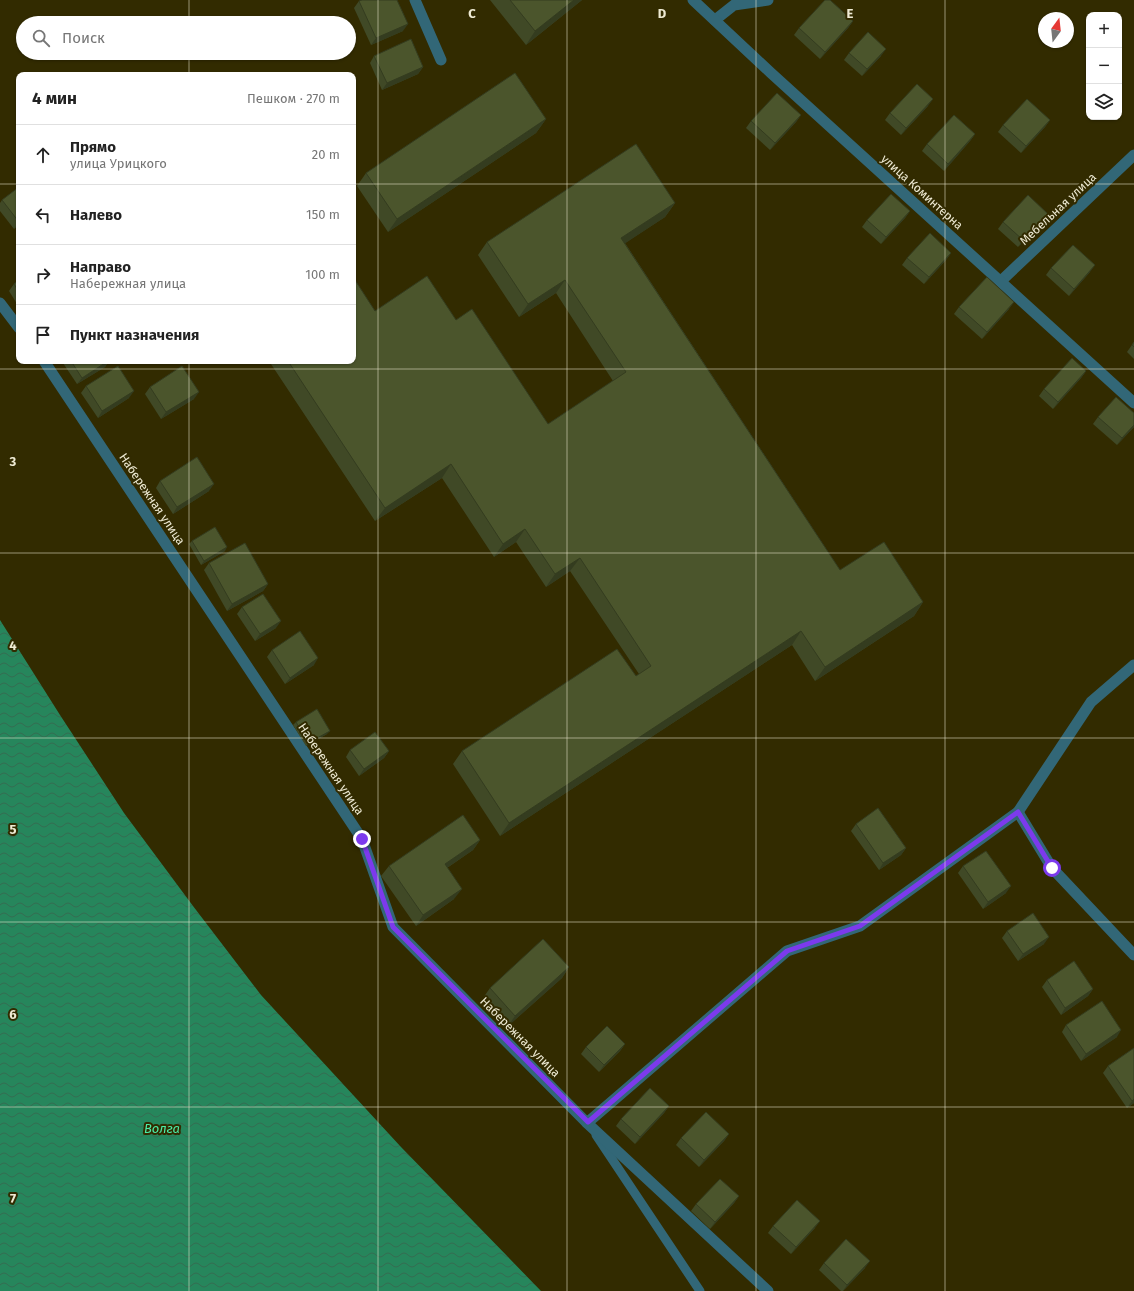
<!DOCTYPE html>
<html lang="ru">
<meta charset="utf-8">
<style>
body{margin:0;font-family:"Fira Sans",sans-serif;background:#f6f6f6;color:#222}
.controls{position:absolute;right:12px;top:12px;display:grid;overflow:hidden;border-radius:8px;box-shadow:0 1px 3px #0004}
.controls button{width:36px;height:36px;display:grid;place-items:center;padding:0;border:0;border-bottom:1px solid #e0e0e0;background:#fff;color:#222;font:20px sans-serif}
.compass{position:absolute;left:1038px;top:12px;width:36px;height:36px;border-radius:50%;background:#fff;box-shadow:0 1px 3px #0004;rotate:15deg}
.stop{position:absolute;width:12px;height:12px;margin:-9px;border:3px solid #7c3aed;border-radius:50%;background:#fff}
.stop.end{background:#7c3aed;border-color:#fff;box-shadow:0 1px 4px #0008}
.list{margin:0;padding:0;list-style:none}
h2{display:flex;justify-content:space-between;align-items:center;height:52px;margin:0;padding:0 16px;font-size:17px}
h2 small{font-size:13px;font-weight:400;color:#767676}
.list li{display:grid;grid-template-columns:26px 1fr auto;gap:12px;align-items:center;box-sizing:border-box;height:60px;padding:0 16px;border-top:1px solid #e0e0e0}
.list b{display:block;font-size:15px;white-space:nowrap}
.list p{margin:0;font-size:13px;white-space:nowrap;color:#767676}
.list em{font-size:13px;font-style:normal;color:#767676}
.icon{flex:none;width:22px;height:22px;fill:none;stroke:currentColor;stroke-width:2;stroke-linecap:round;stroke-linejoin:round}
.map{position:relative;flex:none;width:1134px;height:1291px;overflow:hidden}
.search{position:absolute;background:#fff;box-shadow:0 1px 3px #0004;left:16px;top:16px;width:340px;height:44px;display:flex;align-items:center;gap:10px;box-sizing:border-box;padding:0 14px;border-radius:22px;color:#767676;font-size:15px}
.panel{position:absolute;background:#fff;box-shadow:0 1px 3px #0004;left:16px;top:72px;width:340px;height:292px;border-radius:8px}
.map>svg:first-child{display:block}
.water{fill:url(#water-waves)}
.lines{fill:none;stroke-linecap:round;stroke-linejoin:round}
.service{stroke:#326777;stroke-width:9}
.minor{stroke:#326777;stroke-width:11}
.tertiary{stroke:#326777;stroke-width:11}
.wall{fill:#404926}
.shaded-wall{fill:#343c1f}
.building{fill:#4b552c;stroke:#343c1f}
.route{stroke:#7c3aed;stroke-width:5}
.grid{fill:none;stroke:#efebd4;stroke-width:1;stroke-opacity:0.55}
.labels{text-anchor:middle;stroke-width:4;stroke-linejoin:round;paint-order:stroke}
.street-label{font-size:12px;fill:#efebd4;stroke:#322b00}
.water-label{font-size:13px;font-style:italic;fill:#4ceda7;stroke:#322b00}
.grid-label{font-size:13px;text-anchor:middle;font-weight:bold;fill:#efebd4;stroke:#322b00;stroke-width:4;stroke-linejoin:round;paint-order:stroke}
</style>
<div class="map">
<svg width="1134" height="1291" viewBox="0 0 1134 1291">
<defs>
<pattern id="water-waves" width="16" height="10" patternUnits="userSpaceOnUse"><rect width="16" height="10" fill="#26865c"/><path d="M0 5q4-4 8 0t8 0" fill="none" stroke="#346c51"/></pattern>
</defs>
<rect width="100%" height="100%" fill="#322b00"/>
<path class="water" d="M 0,620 L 60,715 L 124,813 L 193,906 L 261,995 L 401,1147 L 541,1291 L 0,1291 Z"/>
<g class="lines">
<path class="service" d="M 596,1135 L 700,1291"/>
<g class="minor">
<path d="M 415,0 L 441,60"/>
<path d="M 715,20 L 734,5 L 768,0"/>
<path d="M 1001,281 L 1134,155"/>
<path d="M 0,303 L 19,328"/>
<path d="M 44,361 L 362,839 L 393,927 L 587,1123 L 768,1291"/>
<path d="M 1018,812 L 1052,868 L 1134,955"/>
<path d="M 587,1123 L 787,951 L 860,926 L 1018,812 L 1091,702 L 1134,665"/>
</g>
<path class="tertiary" d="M 693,0 L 771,73 L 1134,403"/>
</g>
<g class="wall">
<path d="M 490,0 L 582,0 L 526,45 Z"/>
<path d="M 359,1 L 403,31 L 371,45 L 354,8 Z"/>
<path d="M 853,21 L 848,28 L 820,59 L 794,35 L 799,28 Z"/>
<path d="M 849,53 L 881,56 L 862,76 L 844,60 Z"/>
<path d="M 374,56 L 423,67 L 418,74 L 382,90 L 370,63 Z"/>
<path d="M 928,106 L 901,135 L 885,120 L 890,113 Z"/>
<path d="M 801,115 L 796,122 L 770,150 L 746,128 L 751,121 Z"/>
<path d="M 546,119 L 536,133 L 388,232 L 357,186 L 366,173 Z"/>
<path d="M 1050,120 L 1045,127 L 1021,153 L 998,132 L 1003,125 Z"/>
<path d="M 975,134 L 970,141 L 944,171 L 922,151 L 927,144 Z"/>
<path d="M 19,187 L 19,225 L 14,229 L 0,211 L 0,203 L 2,200 Z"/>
<path d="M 675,203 L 665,217 L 625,243 L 840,570 L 923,602 L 914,616 L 815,681 L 792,645 L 500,836 L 453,764 L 462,751 L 636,676 L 639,674 L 570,571 L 546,587 L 516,542 L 494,557 L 442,478 L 375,521 L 269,361 L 353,361 L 375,311 L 456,320 L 548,424 L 613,381 L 556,293 L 519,317 L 478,255 L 487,242 Z"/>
<path d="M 910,211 L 905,218 L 881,244 L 862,227 L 867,220 Z"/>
<path d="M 1048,214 L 1043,221 L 1018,247 L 998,229 L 1003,222 Z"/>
<path d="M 951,253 L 946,260 L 924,284 L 902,265 L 907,258 Z"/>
<path d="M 1051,268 L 1090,272 L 1069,296 L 1046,275 Z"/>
<path d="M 19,280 L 19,307 L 9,291 L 14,284 Z"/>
<path d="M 959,307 L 1009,309 L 982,339 L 954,314 Z"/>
<path d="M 1134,342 L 1134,359 L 1127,352 Z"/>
<path d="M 64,361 L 109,361 L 105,367 L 77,384 L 63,363 Z"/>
<path d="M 1086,371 L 1081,378 L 1053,409 L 1039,396 L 1044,389 Z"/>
<path d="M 86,386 L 129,398 L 98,418 L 81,393 Z"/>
<path d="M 150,387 L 194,399 L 161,419 L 145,394 Z"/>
<path d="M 1134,413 L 1134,427 L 1117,445 L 1093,424 L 1098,417 Z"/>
<path d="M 160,481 L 209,491 L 173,514 L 156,488 Z"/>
<path d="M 192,541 L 225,551 L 201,565 L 189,544 Z"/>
<path d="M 209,563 L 268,584 L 263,591 L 227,611 L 204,570 Z"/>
<path d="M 242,607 L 276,628 L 255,641 L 237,614 Z"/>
<path d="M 272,650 L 314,665 L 285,684 L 267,657 Z"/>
<path d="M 296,722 L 327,734 L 306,746 L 293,725 Z"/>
<path d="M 350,750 L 389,751 L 384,758 L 359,776 L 346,757 Z"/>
<path d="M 856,824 L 906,848 L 901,855 L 879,870 L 851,831 Z"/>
<path d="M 480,840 L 473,850 L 447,868 L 454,899 L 416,926 L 381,876 L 389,866 Z"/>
<path d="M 963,866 L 1006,893 L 983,909 L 958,873 Z"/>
<path d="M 1007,931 L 1044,944 L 1018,961 L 1002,938 Z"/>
<path d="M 569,967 L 562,978 L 508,1026 L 483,998 L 490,988 Z"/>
<path d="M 1047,980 L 1093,989 L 1088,996 L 1061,1015 L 1042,987 Z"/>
<path d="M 1066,1025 L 1117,1037 L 1081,1061 L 1062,1032 Z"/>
<path d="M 625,1044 L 620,1051 L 599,1072 L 581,1054 L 586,1047 Z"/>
<path d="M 1134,1048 L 1134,1103 L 1127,1108 L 1103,1073 L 1108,1066 Z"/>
<path d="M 669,1106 L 664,1113 L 635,1144 L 616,1126 L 621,1119 Z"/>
<path d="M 729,1134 L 724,1141 L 699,1167 L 676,1145 L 681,1138 Z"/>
<path d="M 739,1196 L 734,1203 L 710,1229 L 691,1211 L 696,1204 Z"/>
<path d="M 773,1226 L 815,1228 L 791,1254 L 768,1233 Z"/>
<path d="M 824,1263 L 865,1268 L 843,1291 L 841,1291 L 819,1270 Z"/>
</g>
<g class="shaded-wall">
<path d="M 574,0 L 582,0 L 526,45 L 535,31 Z"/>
<path d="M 853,21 L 848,28 L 820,59 L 825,52 Z"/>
<path d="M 408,24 L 403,31 L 371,45 L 376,38 Z"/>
<path d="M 886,49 L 881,56 L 862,76 L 867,69 Z"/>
<path d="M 423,67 L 418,74 L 382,90 L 387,83 Z"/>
<path d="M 933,99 L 928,106 L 901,135 L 906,128 Z"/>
<path d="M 801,115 L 796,122 L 770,150 L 775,143 Z"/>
<path d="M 546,119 L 536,133 L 388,232 L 397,219 Z"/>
<path d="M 1050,120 L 1045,127 L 1021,153 L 1026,146 Z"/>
<path d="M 975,134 L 970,141 L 944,171 L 948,164 Z"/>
<path d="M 675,203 L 665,217 L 612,252 L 621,238 Z"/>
<path d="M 910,211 L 905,218 L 881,244 L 886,237 Z"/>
<path d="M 1048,214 L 1043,221 L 1018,247 L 1023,240 Z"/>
<path d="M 19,222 L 19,225 L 14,229 Z"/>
<path d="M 951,253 L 946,260 L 924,284 L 929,277 Z"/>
<path d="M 1095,265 L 1090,272 L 1069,296 L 1074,289 Z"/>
<path d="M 565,280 L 556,293 L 519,317 L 528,304 Z"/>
<path d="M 1014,302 L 1009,309 L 982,339 L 987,332 Z"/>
<path d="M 108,361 L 109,361 L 105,367 L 77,384 L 82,378 Z"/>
<path d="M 1086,371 L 1081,378 L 1053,409 L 1058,402 Z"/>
<path d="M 134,391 L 129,398 L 98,418 L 102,411 Z"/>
<path d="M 199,392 L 194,399 L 161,419 L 166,412 Z"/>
<path d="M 1134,425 L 1134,427 L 1117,445 L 1122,438 Z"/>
<path d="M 451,464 L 442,478 L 375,521 L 385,508 Z"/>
<path d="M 214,484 L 209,491 L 173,514 L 177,507 Z"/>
<path d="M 525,529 L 516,542 L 494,557 L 503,544 Z"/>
<path d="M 227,547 L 225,551 L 201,565 L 204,561 Z"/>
<path d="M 580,558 L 570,571 L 546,587 L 555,574 Z"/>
<path d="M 268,584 L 263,591 L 227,611 L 232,604 Z"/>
<path d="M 923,602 L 914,616 L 815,681 L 825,667 Z"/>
<path d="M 281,621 L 276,628 L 255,641 L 260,634 Z"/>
<path d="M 801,631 L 792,645 L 500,836 L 509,823 Z"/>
<path d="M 318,658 L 314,665 L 285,684 L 290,678 Z"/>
<path d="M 330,731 L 327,734 L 306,746 L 308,743 Z"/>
<path d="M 389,751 L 384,758 L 359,776 L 364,769 Z"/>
<path d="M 480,840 L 473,850 L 438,874 L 445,864 Z"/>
<path d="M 906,848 L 901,855 L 879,870 L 883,863 Z"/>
<path d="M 1011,886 L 1006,893 L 983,909 L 988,902 Z"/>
<path d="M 462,889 L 454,899 L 416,926 L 423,915 Z"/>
<path d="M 1049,937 L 1044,944 L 1018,961 L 1023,954 Z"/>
<path d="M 569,967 L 562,978 L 508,1026 L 515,1016 Z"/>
<path d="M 1093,989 L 1088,996 L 1061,1015 L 1065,1008 Z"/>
<path d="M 1121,1030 L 1117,1037 L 1081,1061 L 1086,1054 Z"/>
<path d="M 625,1044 L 620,1051 L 599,1072 L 604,1065 Z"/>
<path d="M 1134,1099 L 1134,1103 L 1127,1108 L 1132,1101 Z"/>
<path d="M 669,1106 L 664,1113 L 635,1144 L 640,1137 Z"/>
<path d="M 729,1134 L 724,1141 L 699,1167 L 704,1160 Z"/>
<path d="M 739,1196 L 734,1203 L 710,1229 L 715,1222 Z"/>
<path d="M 820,1221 L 815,1228 L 791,1254 L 796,1247 Z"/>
<path d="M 870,1261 L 865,1268 L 843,1291 L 847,1285 Z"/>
</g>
<g class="building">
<path d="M 362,0 L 397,0 L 408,24 L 376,38 L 359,1 Z"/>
<path d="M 510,0 L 574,0 L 535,31 Z"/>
<path d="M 825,0 L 830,0 L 853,21 L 825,52 L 799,28 Z"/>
<path d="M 868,32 L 886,49 L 867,69 L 849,53 Z"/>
<path d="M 411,39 L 423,67 L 387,83 L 374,56 Z"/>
<path d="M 515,73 L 546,119 L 397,219 L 366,173 Z"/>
<path d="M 917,84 L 933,99 L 906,128 L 890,113 Z"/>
<path d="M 777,93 L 801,115 L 775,143 L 751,121 Z"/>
<path d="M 1027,99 L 1050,120 L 1026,146 L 1003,125 Z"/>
<path d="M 954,115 L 975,134 L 948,164 L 927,144 Z"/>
<path d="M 636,144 L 675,203 L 621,238 L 840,570 L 884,542 L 923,602 L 825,667 L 801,631 L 509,823 L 462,751 L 617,649 L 636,676 L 651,666 L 580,558 L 555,574 L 525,529 L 503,544 L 451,464 L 385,508 L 288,361 L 353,361 L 353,277 L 375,311 L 427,276 L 456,320 L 472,309 L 548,424 L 626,372 L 565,280 L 528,304 L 487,242 Z"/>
<path d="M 19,187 L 19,222 L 2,200 Z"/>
<path d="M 891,194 L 910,211 L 886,237 L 867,220 Z"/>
<path d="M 1028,195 L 1048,214 L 1023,240 L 1003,222 Z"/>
<path d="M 930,233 L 951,253 L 929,277 L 907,258 Z"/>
<path d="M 1073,245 L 1095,265 L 1074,289 L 1051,268 Z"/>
<path d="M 987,277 L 1014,302 L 987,332 L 959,307 Z"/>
<path d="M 19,280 L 19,292 L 14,284 Z"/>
<path d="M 1134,342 L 1134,347 L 1132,345 Z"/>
<path d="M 1072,358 L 1086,371 L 1058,402 L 1044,389 Z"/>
<path d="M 71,361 L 108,361 L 82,378 Z"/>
<path d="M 118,366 L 134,391 L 102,411 L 86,386 Z"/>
<path d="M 182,366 L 199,392 L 166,412 L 150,387 Z"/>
<path d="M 1116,397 L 1134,413 L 1134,425 L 1122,438 L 1098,417 Z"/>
<path d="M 197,457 L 214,484 L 177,507 L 160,481 Z"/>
<path d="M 215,527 L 227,547 L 204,561 L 192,541 Z"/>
<path d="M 245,543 L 268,584 L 232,604 L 209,563 Z"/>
<path d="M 263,594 L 281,621 L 260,634 L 242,607 Z"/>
<path d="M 300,631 L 318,658 L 290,678 L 272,650 Z"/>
<path d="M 317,709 L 330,731 L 308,743 L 296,722 Z"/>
<path d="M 375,732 L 389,751 L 364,769 L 350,750 Z"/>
<path d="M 878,808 L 906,848 L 883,863 L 856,824 Z"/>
<path d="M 463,815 L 480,840 L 445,864 L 462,889 L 423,915 L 389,866 Z"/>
<path d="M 986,851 L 1011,886 L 988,902 L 963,866 Z"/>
<path d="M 1033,913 L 1049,937 L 1023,954 L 1007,931 Z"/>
<path d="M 543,939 L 569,967 L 515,1016 L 490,988 Z"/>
<path d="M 1074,961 L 1093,989 L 1065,1008 L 1047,980 Z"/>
<path d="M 1102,1001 L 1121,1030 L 1086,1054 L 1066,1025 Z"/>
<path d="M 607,1026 L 625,1044 L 604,1065 L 586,1047 Z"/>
<path d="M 1134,1048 L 1134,1099 L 1132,1101 L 1108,1066 Z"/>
<path d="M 650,1088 L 669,1106 L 640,1137 L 621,1119 Z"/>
<path d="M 706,1112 L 729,1134 L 704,1160 L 681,1138 Z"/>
<path d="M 720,1179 L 739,1196 L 715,1222 L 696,1204 Z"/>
<path d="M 797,1200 L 820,1221 L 796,1247 L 773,1226 Z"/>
<path d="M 846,1239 L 870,1261 L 847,1285 L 824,1263 Z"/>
</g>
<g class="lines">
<path class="route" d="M 362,839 L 393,927 L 588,1122 L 787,951 L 860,926 L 1018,812 L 1052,868"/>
</g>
<path class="grid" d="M 189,0 L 189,23M 378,0 L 378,1291M 567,0 L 567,1291M 756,0 L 756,1291M 945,0 L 945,1291M 189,53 L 189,75M 0,184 L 19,184M 353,184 L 1134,184M 189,361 L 189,1291M 0,369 L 1134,369M 0,553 L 1134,553M 0,738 L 1134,738M 0,922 L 1134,922M 0,1107 L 1134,1107"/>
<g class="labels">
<g class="street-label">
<text transform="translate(922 192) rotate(42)" y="4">улица Коминтерна</text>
<text transform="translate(1058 209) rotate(-43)" y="4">Мебельная улица</text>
<text transform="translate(152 499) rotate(56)" y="4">Набережная улица</text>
<text transform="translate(331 769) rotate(56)" y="4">Набережная улица</text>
<text transform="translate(520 1037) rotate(45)" y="4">Набережная улица</text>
</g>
<g class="water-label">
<text x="162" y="1133">Волга</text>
</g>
</g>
<g class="grid-label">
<text x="472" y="18">C</text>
<text x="662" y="18">D</text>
<text x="850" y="18">E</text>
<text x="13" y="466">3</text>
<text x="13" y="650">4</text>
<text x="13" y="834">5</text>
<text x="13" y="1019">6</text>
<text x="13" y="1203">7</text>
</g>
</svg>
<div class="controls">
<button>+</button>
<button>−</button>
<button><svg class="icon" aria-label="layers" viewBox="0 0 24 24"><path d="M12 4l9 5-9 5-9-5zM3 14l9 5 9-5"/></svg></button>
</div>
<svg class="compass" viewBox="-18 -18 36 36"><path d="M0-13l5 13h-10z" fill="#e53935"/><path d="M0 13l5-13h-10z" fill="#767676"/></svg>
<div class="stop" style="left:1052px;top:868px"></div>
<div class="stop end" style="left:362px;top:839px"></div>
<div class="search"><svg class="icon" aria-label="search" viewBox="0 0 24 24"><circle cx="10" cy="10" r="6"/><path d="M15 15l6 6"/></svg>Поиск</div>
<section class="panel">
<h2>4 мин<small>Пешком · 270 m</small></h2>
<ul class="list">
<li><svg class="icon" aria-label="ahead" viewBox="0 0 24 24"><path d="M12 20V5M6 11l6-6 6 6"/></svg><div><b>Прямо</b><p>улица Урицкого</p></div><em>20 m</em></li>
<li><svg class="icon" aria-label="left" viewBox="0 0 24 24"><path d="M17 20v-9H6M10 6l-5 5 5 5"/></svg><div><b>Налево</b></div><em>150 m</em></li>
<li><svg class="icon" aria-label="right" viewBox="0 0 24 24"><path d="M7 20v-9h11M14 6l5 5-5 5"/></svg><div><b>Направо</b><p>Набережная улица</p></div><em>100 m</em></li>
<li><svg class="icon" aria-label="arrive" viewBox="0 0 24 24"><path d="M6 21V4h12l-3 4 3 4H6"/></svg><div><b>Пункт назначения</b></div></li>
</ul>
</section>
</div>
